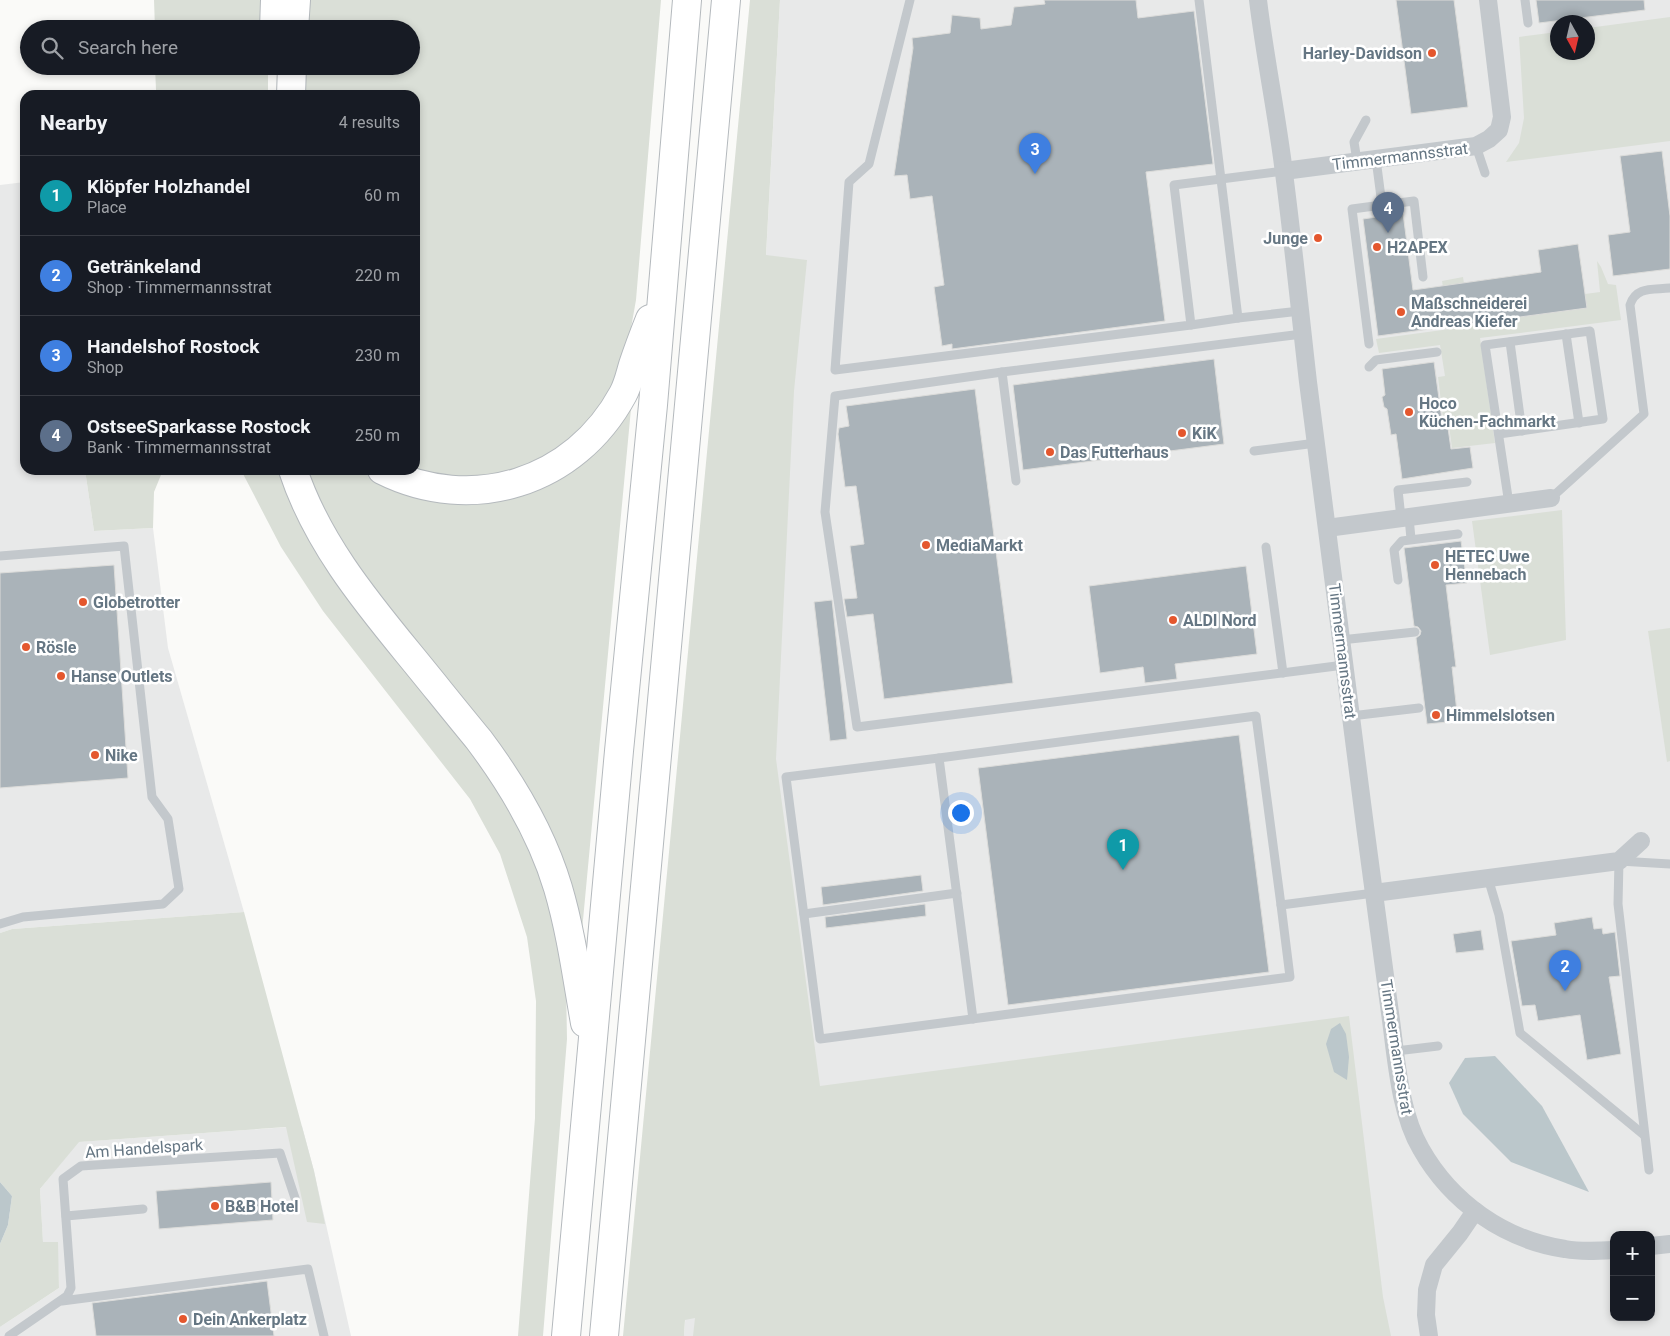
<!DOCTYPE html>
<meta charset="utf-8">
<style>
body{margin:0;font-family:Roboto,sans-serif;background:#242831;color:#f1f3f6}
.controls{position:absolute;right:15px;bottom:15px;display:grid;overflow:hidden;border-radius:10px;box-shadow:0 2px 8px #0003}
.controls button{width:45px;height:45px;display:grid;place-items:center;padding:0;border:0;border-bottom:1px solid #363941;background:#171b24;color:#f1f3f6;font:25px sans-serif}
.compass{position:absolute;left:1550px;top:15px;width:45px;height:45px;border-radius:50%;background:#171b24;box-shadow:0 2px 8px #0003;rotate:172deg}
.you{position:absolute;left:960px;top:812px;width:18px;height:18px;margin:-12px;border:4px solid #fff;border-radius:50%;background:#1a73e8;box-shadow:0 0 0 8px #1a73e833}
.badge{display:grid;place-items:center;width:32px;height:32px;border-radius:50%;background:#8c9099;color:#fff;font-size:16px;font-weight:700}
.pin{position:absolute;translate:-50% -41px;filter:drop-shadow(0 1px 2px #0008)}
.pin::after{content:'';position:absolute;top:26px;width:18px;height:15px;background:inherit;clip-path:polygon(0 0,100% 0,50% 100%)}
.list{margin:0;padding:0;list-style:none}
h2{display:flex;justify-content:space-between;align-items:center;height:65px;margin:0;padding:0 20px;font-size:21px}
h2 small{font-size:16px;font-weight:400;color:#9ea1a6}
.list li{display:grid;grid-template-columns:32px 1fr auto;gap:15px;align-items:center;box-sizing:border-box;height:80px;padding:0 20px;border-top:1px solid #363941}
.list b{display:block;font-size:19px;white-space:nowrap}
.list p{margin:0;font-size:16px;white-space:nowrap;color:#9ea1a6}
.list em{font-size:16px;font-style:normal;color:#9ea1a6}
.icon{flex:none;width:28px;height:28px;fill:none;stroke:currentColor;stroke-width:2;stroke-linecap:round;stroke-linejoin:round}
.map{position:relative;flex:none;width:1670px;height:1336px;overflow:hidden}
.search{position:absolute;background:#171b24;box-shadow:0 2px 8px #0003;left:20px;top:20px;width:400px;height:55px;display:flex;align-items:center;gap:12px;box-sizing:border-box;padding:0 18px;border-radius:28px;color:#9ea1a6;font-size:19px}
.panel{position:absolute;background:#171b24;box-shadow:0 2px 8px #0003;left:20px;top:90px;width:400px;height:385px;border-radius:15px}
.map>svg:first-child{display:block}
.built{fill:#e8e9e9;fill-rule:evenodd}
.green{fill:#dadfd7}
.water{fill:#bbc7cb}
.building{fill:#aab3b9;stroke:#dcdcda}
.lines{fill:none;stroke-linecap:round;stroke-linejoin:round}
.motorway-casing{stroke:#b4b9bd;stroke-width:30}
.service{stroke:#c3c8cc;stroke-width:9}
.minor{stroke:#c3c8cc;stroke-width:18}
.motorway{stroke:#fff;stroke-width:28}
.poi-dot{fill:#e4572e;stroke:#fff;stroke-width:2}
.labels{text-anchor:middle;stroke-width:5;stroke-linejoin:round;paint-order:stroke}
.poi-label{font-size:16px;font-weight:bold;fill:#657683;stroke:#fff;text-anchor:start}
.street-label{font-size:16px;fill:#657683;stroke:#fff}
</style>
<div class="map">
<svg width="1670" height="1336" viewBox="0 0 1670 1336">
<rect width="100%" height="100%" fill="#fafaf8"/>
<g class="built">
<path d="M 780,0 L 1670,0 L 1670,1336 L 684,1336 L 766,256 ZM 1558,22 L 1588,22 L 1588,52 L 1558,52 ZM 1614,1235 L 1651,1235 L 1651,1317 L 1614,1317 Z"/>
<path d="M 25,182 L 25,470 L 85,470 L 94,531 L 153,528 L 168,648 L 244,912 L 12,929 L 0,933 L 0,185 Z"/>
<path d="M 302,1126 L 314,1171 L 351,1336 L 0,1336 L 0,1327 L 59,1288 L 57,1242 L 43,1243 L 40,1189 L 78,1142 Z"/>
</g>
<g class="green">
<path d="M 154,0 L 270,0 L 269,29 L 155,29 Z"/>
<path d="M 306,0 L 661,0 L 636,300 L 626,356 L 613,396 L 579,437 L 546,461 L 471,482 L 415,470 L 415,95 L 304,95 L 304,66 L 411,66 L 411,29 L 305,29 Z"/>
<path d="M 750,0 L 780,0 L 766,255 L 807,260 L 794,391 L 776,759 L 820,1086 L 1349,1016 L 1383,1297 L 1391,1336 L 693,1336 L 695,1318 L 685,1320 L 684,1336 L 623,1336 Z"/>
<path d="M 1670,17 L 1670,141 L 1506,162 L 1519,143 L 1524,118 L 1519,37 L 1557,32 L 1558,52 L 1588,52 L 1588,28 Z"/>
<path d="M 155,66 L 268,66 L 268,95 L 127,95 L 156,90 Z"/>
<path d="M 1597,261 L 1601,267 L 1608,284 L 1616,285 L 1621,320 L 1480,338 L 1495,443 L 1452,448 L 1449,426 L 1444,426 L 1438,377 L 1445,376 L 1440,345 L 1379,353 L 1376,339 L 1450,329 L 1442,281 L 1463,277 L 1470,324 L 1587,308 L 1585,294 L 1600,292 Z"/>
<path d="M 632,398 L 580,952 L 569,894 L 358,574 L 302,470 L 360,470 L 383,482 L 492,499 Z"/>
<path d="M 85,470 L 163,470 L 154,492 L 153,528 L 94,531 Z"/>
<path d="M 241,470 L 285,470 L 498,784 L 546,876 L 566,983 L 567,1039 L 543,1336 L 518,1336 L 535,1118 L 536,1001 L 527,937 L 500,854 L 470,799 L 323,611 L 281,547 Z"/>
<path d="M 1562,510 L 1566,640 L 1490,655 L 1472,521 Z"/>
<path d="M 1670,628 L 1670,761 L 1667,762 L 1648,631 Z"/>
<path d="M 244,912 L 314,1171 L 325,1224 L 307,1222 L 286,1127 L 79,1142 L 40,1189 L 43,1242 L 58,1242 L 59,1288 L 0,1327 L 0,1244 L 8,1225 L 12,1196 L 0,1182 L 0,933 L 12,929 Z"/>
</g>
<g class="water">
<path d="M 1340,1023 L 1346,1034 L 1349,1057 L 1347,1080 L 1334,1072 L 1326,1044 L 1331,1029 Z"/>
<path d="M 1495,1056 L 1542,1106 L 1589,1192 L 1511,1162 L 1463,1114 L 1449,1083 L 1465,1058 Z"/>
<path d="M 0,1182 L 12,1196 L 8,1225 L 0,1244 Z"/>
</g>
<g class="building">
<path d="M 1044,0 L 1136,0 L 1138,18 L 1194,11 L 1213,164 L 1146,172 L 1165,321 L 952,349 L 952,344 L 942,346 L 934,287 L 944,285 L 932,196 L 910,199 L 907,175 L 894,176 L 913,48 L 912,38 L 950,33 L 952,15 L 980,18 L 981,29 L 1011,25 L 1014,7 L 1045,4 Z"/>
<path d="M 1396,0 L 1454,0 L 1468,107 L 1411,114 Z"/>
<path d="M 1536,0 L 1644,0 L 1645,10 L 1539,23 Z"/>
<path d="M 1662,151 L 1670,216 L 1670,269 L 1613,276 L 1608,235 L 1630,232 L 1620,156 Z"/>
<path d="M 1403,213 L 1413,290 L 1541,272 L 1538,250 L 1578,244 L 1587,308 L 1378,336 L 1363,219 Z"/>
<path d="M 1214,359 L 1224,444 L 1023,470 L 1013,385 Z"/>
<path d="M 1434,362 L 1443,428 L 1448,428 L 1451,449 L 1470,447 L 1473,468 L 1402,479 L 1396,434 L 1391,435 L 1387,409 L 1384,407 L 1382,397 L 1385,395 L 1382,369 Z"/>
<path d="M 975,389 L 1013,683 L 884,699 L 873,614 L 847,617 L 844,599 L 857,598 L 850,546 L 864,544 L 856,486 L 845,487 L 838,434 L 839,428 L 849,426 L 846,406 Z"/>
<path d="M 1461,541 L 1467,583 L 1446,585 L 1456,667 L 1452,667 L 1458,721 L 1427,724 L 1416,638 L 1420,635 L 1421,631 L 1418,627 L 1414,626 L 1404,548 Z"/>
<path d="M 114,565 L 128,778 L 0,788 L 0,573 Z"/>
<path d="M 1246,566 L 1257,654 L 1175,664 L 1177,679 L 1145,683 L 1143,667 L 1100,673 L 1089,586 Z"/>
<path d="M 832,600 L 847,739 L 830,741 L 814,602 Z"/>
<path d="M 1239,735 L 1269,972 L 1008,1005 L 978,768 Z"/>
<path d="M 921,875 L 923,891 L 823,905 L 821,887 Z"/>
<path d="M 925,904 L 926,916 L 826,928 L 825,917 Z"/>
<path d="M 1592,917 L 1594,929 L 1602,928 L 1603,934 L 1615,932 L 1620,976 L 1609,977 L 1621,1054 L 1587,1060 L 1580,1015 L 1538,1021 L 1535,1005 L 1522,1006 L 1511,941 L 1556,935 L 1554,923 Z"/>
<path d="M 1481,930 L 1484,950 L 1456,953 L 1453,934 Z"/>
<path d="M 271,1182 L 273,1220 L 159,1229 L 156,1191 Z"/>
<path d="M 267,1281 L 274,1336 L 96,1336 L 92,1303 Z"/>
</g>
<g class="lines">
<defs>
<g id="motorway">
<path d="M 274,29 L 275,0"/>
<path d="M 294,29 L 296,0"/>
<path d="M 291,95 L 292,66"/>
<path d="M 293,470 C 316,540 363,598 409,654 C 432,682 455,711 479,740 C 512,784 542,834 558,888 C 571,932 577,978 585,1023"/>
<path d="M 382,470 C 472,515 575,483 623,394 C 628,385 630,375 633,365 C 638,350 644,334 650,319"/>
<path d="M 566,1336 L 619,751 L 653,405 L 687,0"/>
<path d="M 604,1336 L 726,0"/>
</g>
</defs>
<use href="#motorway" class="motorway-casing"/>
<g class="service">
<path d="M 910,0 L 869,164 L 849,182 L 835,370 L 1191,325 L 1174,185 L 1284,171"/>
<path d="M 1525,0 L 1528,23"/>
<path d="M 1476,146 L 1485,173"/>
<path d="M 1376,159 L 1382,205 L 1414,201 L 1423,277"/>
<path d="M 1357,161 L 1354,142 L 1366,120"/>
<path d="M 1238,318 L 1300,311"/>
<path d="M 1191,325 L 1238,318 L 1199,0"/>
<path d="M 1302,334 L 1002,372 L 835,396 L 825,512 L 857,727 L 1344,665"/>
<path d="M 1566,334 L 1579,423"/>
<path d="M 1510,342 L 1522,431"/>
<path d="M 1369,344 L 1352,209 L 1382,205"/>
<path d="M 1369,367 L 1376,360 L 1437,352"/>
<path d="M 1002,372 L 1016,481"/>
<path d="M 1499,434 L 1603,419 L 1590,331 L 1485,345 L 1509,504"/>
<path d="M 1254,451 L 1316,443"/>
<path d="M 1551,498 L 1644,414 L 1630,305 C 1636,286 1653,290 1670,288"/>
<path d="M 1409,517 L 1411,539"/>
<path d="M 1401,518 L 1398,490 L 1467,482"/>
<path d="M 1266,547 L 1283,673"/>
<path d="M 0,556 L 124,546 L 152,797 L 168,819 L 179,889 L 163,904 L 23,917 L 0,924"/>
<path d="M 1398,580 L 1394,550 L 1402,541 L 1458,534"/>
<path d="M 1341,640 L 1415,632"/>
<path d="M 1351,716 L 1419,708"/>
<path d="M 939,758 L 786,777 L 820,1039 L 1290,977 L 1281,905"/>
<path d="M 1488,878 L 1499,915 L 1520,1033 L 1644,1135"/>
<path d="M 804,914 L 957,893"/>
<path d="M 973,1019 L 939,758 L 1256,716 L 1281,905 L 1374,893"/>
<path d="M 1396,1051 L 1438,1046"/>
<path d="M 1649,1170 L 1618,904 L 1619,861 L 1670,864"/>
<path d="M 66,1216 L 143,1209"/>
<path d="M 62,1301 L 308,1269 L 324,1336"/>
<path d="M 9,1336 L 67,1296 L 71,1288 L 63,1179 L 81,1166 L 280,1153 L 295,1198"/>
</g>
<g class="minor">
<path d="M 1258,0 C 1265,58 1277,115 1284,173 C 1293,242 1300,312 1308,382 C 1327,530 1346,678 1365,826 C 1373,888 1382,951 1390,1013 C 1396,1055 1399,1112 1421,1149 C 1451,1202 1504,1240 1565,1249 C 1581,1252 1597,1251 1614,1250"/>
<path d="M 1284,171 L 1476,146 L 1489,139 L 1499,130 L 1502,117 L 1488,0"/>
<path d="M 1327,528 L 1551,498"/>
<path d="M 1374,893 L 1619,861 L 1641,841"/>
<path d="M 1651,1246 L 1670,1244"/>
<path d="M 1429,1336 L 1426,1315 L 1427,1290 L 1434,1265 L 1460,1233 L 1475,1211"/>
</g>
<use href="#motorway" class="motorway"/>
</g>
<g class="poi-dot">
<circle cx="1432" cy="53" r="5"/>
<circle cx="1318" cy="238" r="5"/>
<circle cx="1377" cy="247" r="5"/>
<circle cx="1401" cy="312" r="5"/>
<circle cx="1409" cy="412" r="5"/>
<circle cx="1182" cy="433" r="5"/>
<circle cx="1050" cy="452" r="5"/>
<circle cx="926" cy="545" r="5"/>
<circle cx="1435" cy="565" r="5"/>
<circle cx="83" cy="602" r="5"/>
<circle cx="1173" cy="620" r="5"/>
<circle cx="26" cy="647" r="5"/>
<circle cx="61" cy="676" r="5"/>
<circle cx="1436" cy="715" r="5"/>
<circle cx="95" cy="755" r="5"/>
<circle cx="215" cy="1206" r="5"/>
<circle cx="183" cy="1319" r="5"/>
</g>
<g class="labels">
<g class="poi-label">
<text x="1422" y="59" text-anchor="end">Harley-Davidson</text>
<text x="1308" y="244" text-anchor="end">Junge</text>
<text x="1387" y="253">H2APEX</text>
<text x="1411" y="309">Maßschneiderei<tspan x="1411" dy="18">Andreas Kiefer</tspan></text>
<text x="1419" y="409">Hoco<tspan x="1419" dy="18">Küchen-Fachmarkt</tspan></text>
<text x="1192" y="439">KiK</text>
<text x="1060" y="458">Das Futterhaus</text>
<text x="936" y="551">MediaMarkt</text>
<text x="1445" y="562">HETEC Uwe<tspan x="1445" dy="18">Hennebach</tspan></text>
<text x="93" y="608">Globetrotter</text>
<text x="1183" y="626">ALDI Nord</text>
<text x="36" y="653">Rösle</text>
<text x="71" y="682">Hanse Outlets</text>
<text x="1446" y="721">Himmelslotsen</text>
<text x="105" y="761">Nike</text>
<text x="225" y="1212">B&amp;B Hotel</text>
<text x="193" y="1325">Dein Ankerplatz</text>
</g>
<g class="street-label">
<text transform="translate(1400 156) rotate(-7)" y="6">Timmermannsstrat</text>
<text transform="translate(1343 651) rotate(83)" y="6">Timmermannsstrat</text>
<text transform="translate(1397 1047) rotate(81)" y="6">Timmermannsstrat</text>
<text transform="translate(144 1148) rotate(-4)" y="6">Am Handelspark</text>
</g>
</g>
</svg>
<div class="controls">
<button>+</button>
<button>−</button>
</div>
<svg class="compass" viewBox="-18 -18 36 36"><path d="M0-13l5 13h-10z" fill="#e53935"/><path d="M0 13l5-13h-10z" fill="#9ea1a6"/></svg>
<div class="you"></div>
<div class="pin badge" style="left:1123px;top:870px;background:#0f9aa8">1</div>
<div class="pin badge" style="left:1565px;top:991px;background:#3f7fe0">2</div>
<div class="pin badge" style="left:1035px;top:174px;background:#3f7fe0">3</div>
<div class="pin badge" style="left:1388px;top:233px;background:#5c6f8a">4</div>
<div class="search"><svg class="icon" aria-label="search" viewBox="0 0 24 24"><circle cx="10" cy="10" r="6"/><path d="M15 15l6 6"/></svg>Search here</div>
<section class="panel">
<h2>Nearby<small>4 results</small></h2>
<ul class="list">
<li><span class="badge" style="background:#0f9aa8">1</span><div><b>Klöpfer Holzhandel</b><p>Place</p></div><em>60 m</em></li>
<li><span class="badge" style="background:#3f7fe0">2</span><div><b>Getränkeland</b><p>Shop · Timmermannsstrat</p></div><em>220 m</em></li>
<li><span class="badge" style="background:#3f7fe0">3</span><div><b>Handelshof Rostock</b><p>Shop</p></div><em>230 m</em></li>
<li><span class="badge" style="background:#5c6f8a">4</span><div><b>OstseeSparkasse Rostock</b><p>Bank · Timmermannsstrat</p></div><em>250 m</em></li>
</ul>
</section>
</div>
